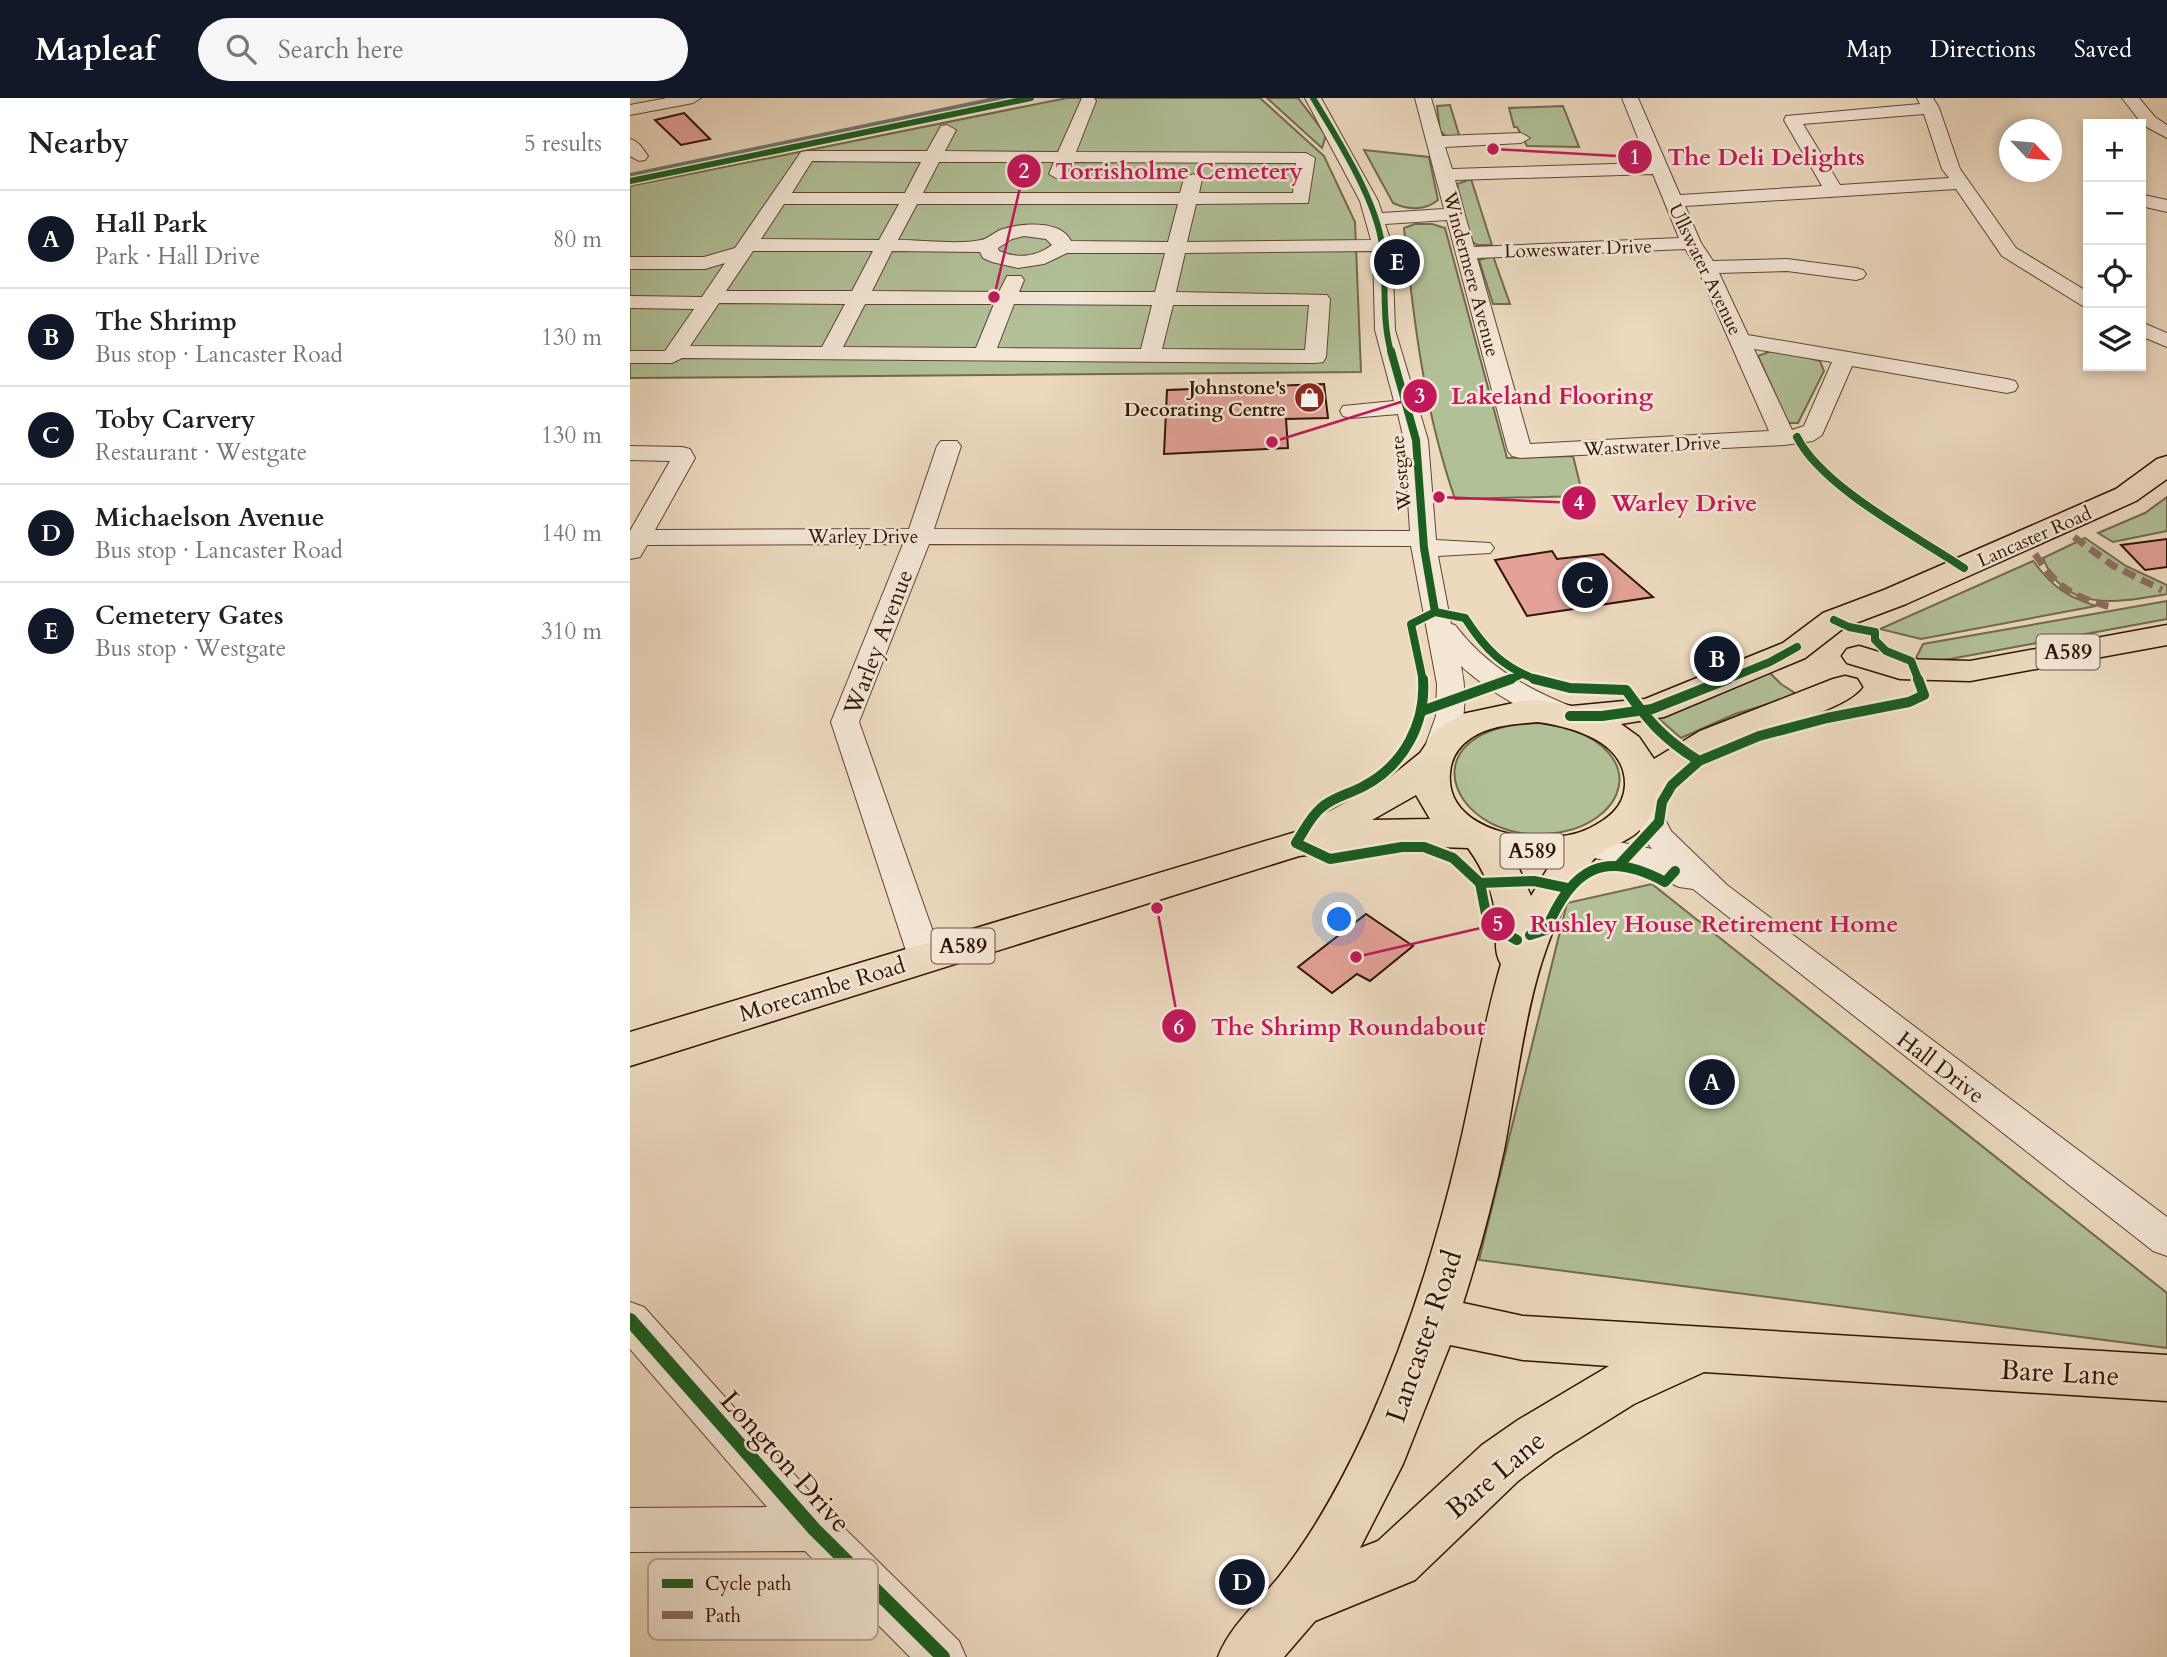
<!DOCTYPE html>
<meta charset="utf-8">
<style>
body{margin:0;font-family:Cardo,serif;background:#f6f6f6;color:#222}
.controls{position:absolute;right:21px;top:21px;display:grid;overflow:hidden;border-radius:0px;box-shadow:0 4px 10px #0003}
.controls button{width:63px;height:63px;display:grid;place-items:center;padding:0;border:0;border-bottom:2px solid #e0e0e0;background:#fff;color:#222;font:35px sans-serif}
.compass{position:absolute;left:1369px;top:21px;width:63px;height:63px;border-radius:50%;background:#fff;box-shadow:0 4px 10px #0003;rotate:116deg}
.you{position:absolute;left:710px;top:822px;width:24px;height:24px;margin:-18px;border:5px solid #fff;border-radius:50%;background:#1a73e8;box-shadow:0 0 0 10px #1a73e833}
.badge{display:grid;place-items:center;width:46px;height:46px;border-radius:50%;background:#111827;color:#fff;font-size:23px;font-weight:700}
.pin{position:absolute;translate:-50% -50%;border:4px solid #fff;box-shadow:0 2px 7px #0006}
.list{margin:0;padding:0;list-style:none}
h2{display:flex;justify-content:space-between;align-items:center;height:91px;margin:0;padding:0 28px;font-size:30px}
h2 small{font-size:23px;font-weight:400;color:#767676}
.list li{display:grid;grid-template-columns:46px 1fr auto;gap:21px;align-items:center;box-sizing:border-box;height:98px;padding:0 28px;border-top:2px solid #e0e0e0}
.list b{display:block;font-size:26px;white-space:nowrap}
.list p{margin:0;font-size:23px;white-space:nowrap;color:#767676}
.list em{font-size:23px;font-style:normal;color:#767676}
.icon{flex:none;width:38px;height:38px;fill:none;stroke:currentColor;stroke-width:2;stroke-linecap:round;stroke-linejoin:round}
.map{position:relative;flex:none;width:1537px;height:1559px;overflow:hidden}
header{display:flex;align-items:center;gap:42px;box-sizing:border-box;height:98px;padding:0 35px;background:#111827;color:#fff}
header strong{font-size:33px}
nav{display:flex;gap:38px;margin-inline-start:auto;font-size:24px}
.search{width:490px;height:63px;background:#f6f6f6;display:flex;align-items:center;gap:18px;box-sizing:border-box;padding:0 24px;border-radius:38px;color:#767676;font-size:26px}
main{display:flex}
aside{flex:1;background:#fff}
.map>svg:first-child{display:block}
.green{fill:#b1c097;stroke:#716a4d;stroke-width:2}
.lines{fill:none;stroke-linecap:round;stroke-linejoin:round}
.stream{stroke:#6f776d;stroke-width:6}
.building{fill:#e2a297;stroke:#311303;stroke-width:2}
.minor-casing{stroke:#604432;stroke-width:2}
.major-casing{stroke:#311303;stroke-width:3}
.minor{fill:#f3e6d5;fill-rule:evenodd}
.major{fill:#ecd9be;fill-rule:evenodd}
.quiet{stroke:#8d6e63;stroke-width:7;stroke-dasharray:13 7;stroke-linecap:butt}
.cycleway-far3-casing{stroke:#f3e6d5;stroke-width:9}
.cycleway-far2-casing{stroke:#f3e6d5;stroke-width:11}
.cycleway-far1-casing{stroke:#f3e6d5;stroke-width:15}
.cycleway-casing{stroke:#f3e6d5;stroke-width:18}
.cycleway-far3{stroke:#1b5e20;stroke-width:6}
.cycleway-far2{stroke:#1b5e20;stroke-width:8}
.cycleway-far1{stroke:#1b5e20;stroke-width:10}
.cycleway{stroke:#1b5e20;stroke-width:14}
.labels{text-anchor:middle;stroke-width:5;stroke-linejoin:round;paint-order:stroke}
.far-street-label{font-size:19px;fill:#311303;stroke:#f3e6d5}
.far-poi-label{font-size:19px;font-weight:bold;fill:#311303;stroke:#f3e6d5;text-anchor:end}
.shield{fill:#f3e6d5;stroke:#6b5242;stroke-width:2}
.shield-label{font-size:21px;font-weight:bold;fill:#311303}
.street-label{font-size:23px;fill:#311303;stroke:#f3e6d5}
.near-street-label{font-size:28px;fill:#311303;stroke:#f3e6d5}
.key{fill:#f3e6d5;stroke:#b9a796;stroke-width:2}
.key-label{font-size:19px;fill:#311303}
.leader{fill:none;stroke:#c2185b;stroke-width:2.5}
.callout-dot{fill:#c2185b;stroke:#f3e6d5;stroke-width:2.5}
.mark-label{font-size:21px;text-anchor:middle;font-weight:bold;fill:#fff}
.callout-label{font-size:24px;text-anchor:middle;font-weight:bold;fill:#c2185b;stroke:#f3e6d5;stroke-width:5;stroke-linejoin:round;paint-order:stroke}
</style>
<header>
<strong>Mapleaf</strong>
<div class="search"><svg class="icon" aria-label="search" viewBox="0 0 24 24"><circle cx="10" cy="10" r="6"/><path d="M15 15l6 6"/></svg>Search here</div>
<nav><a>Map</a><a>Directions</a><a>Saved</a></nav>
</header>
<main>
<aside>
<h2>Nearby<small>5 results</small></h2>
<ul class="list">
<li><span class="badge">A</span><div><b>Hall Park</b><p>Park · Hall Drive</p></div><em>80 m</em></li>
<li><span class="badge">B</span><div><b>The Shrimp</b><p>Bus stop · Lancaster Road</p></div><em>130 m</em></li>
<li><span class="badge">C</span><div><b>Toby Carvery</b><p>Restaurant · Westgate</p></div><em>130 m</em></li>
<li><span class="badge">D</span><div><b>Michaelson Avenue</b><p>Bus stop · Lancaster Road</p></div><em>140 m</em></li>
<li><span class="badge">E</span><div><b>Cemetery Gates</b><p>Bus stop · Westgate</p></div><em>310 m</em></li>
</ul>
</aside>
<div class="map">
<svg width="1537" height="1559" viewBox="0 0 1537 1559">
<rect width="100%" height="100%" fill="#ecd9be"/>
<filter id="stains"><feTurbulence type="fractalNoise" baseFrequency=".00286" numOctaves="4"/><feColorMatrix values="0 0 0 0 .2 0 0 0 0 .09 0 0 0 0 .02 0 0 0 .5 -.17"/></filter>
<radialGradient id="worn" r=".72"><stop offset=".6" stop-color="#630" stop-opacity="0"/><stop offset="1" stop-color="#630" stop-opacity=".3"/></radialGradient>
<g class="green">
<path d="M 437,0 L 630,0 L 694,58 L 725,124 L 731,274 L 0,280 L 0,88 Z"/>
<path d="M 637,0 L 668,0 L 696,37 L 692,50 Z"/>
<path d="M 820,7 L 830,40 L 818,40 L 810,33 L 807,8 Z"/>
<path d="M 933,8 L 949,49 L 897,48 L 887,29 L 884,29 L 879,10 Z"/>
<path d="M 734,52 L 799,59 L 808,102 C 795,113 778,112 763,105 Z"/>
<path d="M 841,81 L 862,147 L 847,147 L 841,143 L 827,86 Z"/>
<path d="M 785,126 L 802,126 L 815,130 L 877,360 L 943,358 L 953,398 L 825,401 C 794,311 784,225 774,130 Z"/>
<path d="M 863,158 L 880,206 L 863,206 L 849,162 Z"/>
<path d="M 1141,253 L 1164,256 L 1190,263 L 1194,273 L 1168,325 L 1158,325 L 1128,258 Z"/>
<path d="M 1537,399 L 1537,433 L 1483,444 L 1468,435 L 1515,415 Z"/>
<path d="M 1455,440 L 1496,468 L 1537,487 L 1537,496 C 1490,504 1434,516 1413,460 Z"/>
<path d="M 1403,463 C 1423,489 1435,498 1466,508 L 1291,541 L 1250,531 Z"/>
<path d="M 1537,503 L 1537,521 L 1320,561 L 1291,564 L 1285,562 L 1293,546 Z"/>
<path d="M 1140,575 L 1151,586 L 1168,597 L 1105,616 L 1051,640 L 1028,620 Z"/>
<path d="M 909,625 C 929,628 948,632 965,643 C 1014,677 982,723 936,733 C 826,758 765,629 909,625 Z"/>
<path d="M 1022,786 L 1537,1195 L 1537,1250 L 849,1162 L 937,805 Z"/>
</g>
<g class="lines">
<path class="stream" d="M 0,78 L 374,0"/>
</g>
<g class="building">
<path d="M 54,15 L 80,41 L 51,47 L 25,22 Z"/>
<path d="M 694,286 L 698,320 L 656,321 L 658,350 L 534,356 L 537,292 Z"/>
<path d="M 1537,441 L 1537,469 L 1515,472 L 1491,447 Z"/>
<path d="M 922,453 L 927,461 L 973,456 L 1023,499 L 897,518 L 865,462 Z"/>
<path d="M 736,816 L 783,848 L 740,883 L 727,876 L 702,895 L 668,869 Z"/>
</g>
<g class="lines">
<defs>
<g id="minor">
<path d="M 37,0 L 71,0 L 63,5 L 0,17 L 0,7 Z"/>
<path d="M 452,0 L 464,0 L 466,3 L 446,54 L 676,55 L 685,60 L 678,105 L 566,106 L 557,144 L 741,142 L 730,103 L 675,0 L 691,0 L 748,103 L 752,115 L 814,111 L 785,0 L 801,0 L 812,38 L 891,35 L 900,40 L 891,45 L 815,49 L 822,71 L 1018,65 L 992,0 L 1008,0 L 1050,97 L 1192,88 L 1154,22 L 1156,18 L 1290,6 L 1287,0 L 1303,0 L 1309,10 L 1330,71 L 1386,150 L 1458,194 L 1458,209 L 1451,207 L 1372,158 L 1326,91 L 1055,108 L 1071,145 L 1083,163 L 1157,161 L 1226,170 L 1233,172 L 1236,176 L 1233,180 L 1226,182 L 1157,173 L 1089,175 L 1118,237 L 1377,281 L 1385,283 L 1388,288 L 1385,293 L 1377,295 L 1222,268 L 1192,337 L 1183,343 L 1154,347 L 890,360 L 882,358 L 878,353 L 817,122 L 755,126 L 762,147 L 765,232 L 798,342 L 806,442 L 860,445 L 864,450 L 860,455 L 808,458 L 821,526 L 825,527 C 857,569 897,591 945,610 L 949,616 L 945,622 C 914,631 854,589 831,568 C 838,600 835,636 817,664 L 807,667 L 797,664 L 792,657 L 806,618 L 807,586 L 781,448 L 299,446 L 229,624 L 312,859 L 307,868 L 295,871 L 283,868 L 278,859 L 201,624 L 273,446 L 17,447 L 10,459 L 0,461 L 0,433 L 40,363 L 0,362 L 0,348 L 52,349 L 60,351 L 65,360 L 25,432 L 279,431 L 307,348 L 311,343 L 327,343 L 331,348 L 304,431 L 780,433 L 774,342 L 768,316 L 721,320 L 713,318 L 710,313 L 713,308 L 764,303 L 745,232 L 743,153 L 555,155 L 546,194 L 697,197 L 700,201 L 696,259 L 693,264 L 685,265 L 52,260 L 42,265 L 0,265 L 0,253 L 35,253 L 64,211 L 0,210 L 0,198 L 72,199 L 95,165 L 75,171 L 0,171 L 0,159 L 74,159 L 105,150 L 171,54 L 177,53 L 297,53 L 311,28 L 317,27 L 326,32 L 315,53 L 428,54 ZM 1294,16 L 1312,71 L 1319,80 L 1210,87 L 1173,26 ZM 182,63 L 291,64 L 275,95 L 162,95 ZM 309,64 L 424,64 L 419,76 L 428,81 L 434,80 L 442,64 L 666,65 L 663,95 L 569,95 L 572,81 L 563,76 L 554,81 L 550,95 L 293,95 ZM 1023,76 L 1049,140 L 844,149 L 825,82 ZM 154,106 L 269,106 L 249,142 L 131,141 ZM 287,106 L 548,106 L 538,144 L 441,143 C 431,121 389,125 370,132 C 364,135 357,141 351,142 C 328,147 293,142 268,142 ZM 394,138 L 416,141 L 422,147 C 406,159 388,161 369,153 L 368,150 L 382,141 ZM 1055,151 L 1067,169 L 1139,333 L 900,346 L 847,160 ZM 123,153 L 243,153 L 222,193 L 96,193 ZM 262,153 L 350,154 L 353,160 L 362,164 L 388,170 L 414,166 L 437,155 L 535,155 L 525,194 L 389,194 L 394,182 L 391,178 L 377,178 L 369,194 L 242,193 ZM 89,205 L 215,206 L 192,249 L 60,248 ZM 235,206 L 364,206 L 346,250 L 213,249 ZM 384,206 L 522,207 L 511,251 L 367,250 ZM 543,207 L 679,207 L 675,252 L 532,251 ZM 1124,251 L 1202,264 L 1174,328 L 1162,332 Z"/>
<path d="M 1492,0 L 1509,0 L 1525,19 L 1537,27 L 1537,40 L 1513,27 Z"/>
<path d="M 0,41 C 9,43 13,51 18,58 L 15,62 L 9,63 L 0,58 Z"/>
<path d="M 1514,97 L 1537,102 L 1537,114 L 1511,108 L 1511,98 Z"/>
<path d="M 1511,224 L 1537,235 L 1537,249 L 1511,238 Z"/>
<path d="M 1011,693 L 1022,696 L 1041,733 L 1097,787 L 1537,1119 L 1537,1158 L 1523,1153 L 1063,791 L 1049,789 L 1004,768 L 945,756 L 941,748 L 945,740 L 956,737 L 1022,751 L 1013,739 L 996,703 L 1000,696 Z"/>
<path d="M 0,1204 L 14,1209 L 200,1416 L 329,1543 L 336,1559 L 280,1559 L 175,1453 L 0,1454 L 0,1410 L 137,1409 L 0,1251 Z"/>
</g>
<g id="major">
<path d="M 1537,358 L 1537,381 L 1506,403 L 1276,506 L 1215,529 L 1175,560 L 1034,619 L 991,626 L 1009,639 L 1024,661 L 1070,633 L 1203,581 L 1215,578 L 1227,581 L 1232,589 C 1218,610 1148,628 1122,638 C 1096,648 1070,660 1048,678 C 1030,694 1027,712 1012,730 C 997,746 978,747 968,757 C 962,762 957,772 952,779 C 898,857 892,960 874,1052 C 863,1103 849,1155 833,1205 L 893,1218 L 1537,1257 L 1537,1303 L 1074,1274 L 1004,1306 L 924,1356 L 888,1383 L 785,1482 L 685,1523 L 654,1559 L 588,1559 C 600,1528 627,1505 648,1480 C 684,1435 713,1381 737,1329 C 775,1244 804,1154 826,1063 C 842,998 852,931 871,866 C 863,853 867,838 866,823 C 864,795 854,772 838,750 L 755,747 L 669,758 L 0,968 L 0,934 L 679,730 L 685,721 L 754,684 L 790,655 L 805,633 L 832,616 L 893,603 L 908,602 L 942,608 L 1015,601 L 1153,545 L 1193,515 L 1254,492 L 1486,391 L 1527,361 ZM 908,624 C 942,629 996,643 995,687 C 994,709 978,721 960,730 C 942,739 922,740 903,739 C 867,737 816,720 820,675 C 821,660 828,649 841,640 C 861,627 885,626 908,624 ZM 786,697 L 800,721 L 742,722 ZM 886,764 L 921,765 L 901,798 ZM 820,1247 L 893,1262 L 979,1268 L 888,1322 L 852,1347 L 748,1443 L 730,1450 L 773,1366 Z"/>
<path d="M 1537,527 L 1537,547 L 1340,583 L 1270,581 L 1217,565 L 1212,558 L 1217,551 L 1229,548 L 1272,561 L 1340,563 Z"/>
</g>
</defs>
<use href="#minor" class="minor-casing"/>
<use href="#major" class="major-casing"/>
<use href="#minor" class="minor"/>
<use href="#major" class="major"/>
<g class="quiet">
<path d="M 1444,439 L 1482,467 L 1532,492"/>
<path d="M 1405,456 C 1427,490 1443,499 1481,509"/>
</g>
<defs>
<g id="cycleway-far3">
<path d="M 683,0 C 707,40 746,101 752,147 C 757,183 751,219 761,254"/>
<path d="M 0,83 L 401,0"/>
</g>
<g id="cycleway-far2">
<path d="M 761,253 L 786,342 L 794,450 L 805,514"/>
<path d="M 1167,339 C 1192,389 1286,438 1334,470"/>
<path d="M 1204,522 L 1219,529 L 1245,534 L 1245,542 L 1256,553 L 1281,563 L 1289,583"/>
<path d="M 793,583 L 781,526 L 805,514 L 835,520 C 855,551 873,570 910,583"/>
<path d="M 877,583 L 892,576"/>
<path d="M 1093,583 L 1140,564 L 1167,549"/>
</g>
<g id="cycleway-far1">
<path d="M 793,581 C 796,625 774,667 734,688 C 720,696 703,699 691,710 C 680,719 674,733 666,745 L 700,761 L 772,749 L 794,749 L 823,760 L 850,785 L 858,826 L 887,842"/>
<path d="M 904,581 L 940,590 L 996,592 C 1020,625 1034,641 1069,663"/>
<path d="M 792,613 L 881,581"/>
<path d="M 940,618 L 972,618 L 1022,611 L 1098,581"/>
<path d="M 990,766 L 1029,724 L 1032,704 L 1042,687 L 1069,663 L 1129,638 L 1197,620 L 1279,604 L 1294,597 L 1288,581"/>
<path d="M 850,785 L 904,783 L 937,790"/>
<path d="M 900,837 L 916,832 C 942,770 974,751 1035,784 L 1045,773"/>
</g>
<path id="cycleway" d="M 0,1222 L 184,1431 L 313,1559"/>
</defs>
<use href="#cycleway-far3" class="cycleway-far3-casing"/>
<use href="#cycleway-far2" class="cycleway-far2-casing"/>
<use href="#cycleway-far1" class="cycleway-far1-casing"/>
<use href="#cycleway" class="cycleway-casing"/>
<use href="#cycleway-far3" class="cycleway-far3"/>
<use href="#cycleway-far2" class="cycleway-far2"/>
<use href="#cycleway-far1" class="cycleway-far1"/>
<use href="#cycleway" class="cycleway"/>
</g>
<defs>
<symbol id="shop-disc" viewBox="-11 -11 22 22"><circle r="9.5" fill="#8f2418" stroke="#f3e6d5"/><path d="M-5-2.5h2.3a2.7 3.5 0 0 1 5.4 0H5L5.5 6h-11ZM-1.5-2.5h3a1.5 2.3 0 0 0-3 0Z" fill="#fff"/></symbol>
</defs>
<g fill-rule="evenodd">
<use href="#shop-disc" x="662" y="282" width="35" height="35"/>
</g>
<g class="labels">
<g class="far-street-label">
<text transform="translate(948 150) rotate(-2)" y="7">Loweswater Drive</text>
<text transform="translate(1076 171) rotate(64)" y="7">Ullswater Avenue</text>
<text transform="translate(842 176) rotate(75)" y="7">Windermere Avenue</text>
<text transform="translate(1022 347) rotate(-3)" y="7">Wastwater Drive</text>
<text transform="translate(770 375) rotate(-96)" y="7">Westgate</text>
<text x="233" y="445">Warley Drive</text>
<text transform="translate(1404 438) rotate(-24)" y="7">Lancaster Road</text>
</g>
<g class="far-poi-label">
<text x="656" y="296">Johnstone's<tspan x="656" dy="22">Decorating Centre</tspan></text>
</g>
<g class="shield">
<rect x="1406.5" y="536.5" width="63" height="35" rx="5"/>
<rect x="870.5" y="735.5" width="63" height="35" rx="5"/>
<rect x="301.5" y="830.5" width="63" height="35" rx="5"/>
</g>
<g class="shield-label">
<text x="1438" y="561">A589</text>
<text x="902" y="760">A589</text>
<text x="333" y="855">A589</text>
</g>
<g class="street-label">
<text transform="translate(248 544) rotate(-69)" y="8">Warley Avenue</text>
<text transform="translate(192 891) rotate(-17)" y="8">Morecambe Road</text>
<text transform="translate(1311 969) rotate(37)" y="8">Hall Drive</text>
</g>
<g class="near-street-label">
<text transform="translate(793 1238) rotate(-71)" y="10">Lancaster Road</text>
<text transform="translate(1430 1274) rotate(3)" y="10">Bare Lane</text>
<text transform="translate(156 1363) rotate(48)" y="10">Longton Drive</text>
<text transform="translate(865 1376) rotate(-40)" y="10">Bare Lane</text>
</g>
</g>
<rect x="18" y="1461" width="230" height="81" rx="10" class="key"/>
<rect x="32" y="1481" width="31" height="9" fill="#1b5e20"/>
<rect x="32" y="1513" width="31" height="8" fill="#8d6e63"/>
<g class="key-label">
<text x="75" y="1492">Cycle path</text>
<text x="75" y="1524">Path</text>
</g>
<path class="leader" d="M863 51L1005 59M364 199L394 73M642 344L790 298M809 399L949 405M726 859L868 826M527 810L549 928"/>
<g class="callout-dot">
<circle cx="863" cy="51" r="7"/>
<circle cx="364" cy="199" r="7"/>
<circle cx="642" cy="344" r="7"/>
<circle cx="809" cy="399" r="7"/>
<circle cx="726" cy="859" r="7"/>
<circle cx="527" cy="810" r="7"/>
<circle cx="1005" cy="59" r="18"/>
<circle cx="394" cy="73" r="18"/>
<circle cx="790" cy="298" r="18"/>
<circle cx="949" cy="405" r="18"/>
<circle cx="868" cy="826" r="18"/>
<circle cx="549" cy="928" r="18"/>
</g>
<g class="mark-label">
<text x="1005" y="66">1</text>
<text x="394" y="80">2</text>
<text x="790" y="305">3</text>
<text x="949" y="412">4</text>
<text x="868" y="833">5</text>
<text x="549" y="936">6</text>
</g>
<g class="callout-label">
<text x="1136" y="67">The Deli Delights</text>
<text x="549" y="81">Torrisholme Cemetery</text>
<text x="922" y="306">Lakeland Flooring</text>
<text x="1054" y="413">Warley Drive</text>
<text x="1084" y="834">Rushley House Retirement Home</text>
<text x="718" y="937">The Shrimp Roundabout</text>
</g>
<rect width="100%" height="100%" filter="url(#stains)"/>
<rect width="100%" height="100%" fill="url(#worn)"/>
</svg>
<div class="controls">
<button>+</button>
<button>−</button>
<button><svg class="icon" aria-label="locate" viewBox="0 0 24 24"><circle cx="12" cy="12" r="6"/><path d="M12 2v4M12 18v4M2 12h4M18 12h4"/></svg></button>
<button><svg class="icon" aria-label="layers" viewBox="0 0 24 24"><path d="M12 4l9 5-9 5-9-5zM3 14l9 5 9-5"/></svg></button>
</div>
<svg class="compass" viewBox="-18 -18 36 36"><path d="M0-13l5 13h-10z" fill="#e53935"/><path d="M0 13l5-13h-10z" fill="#767676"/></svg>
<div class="you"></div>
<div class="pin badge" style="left:1082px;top:984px">A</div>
<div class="pin badge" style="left:1087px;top:561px">B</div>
<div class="pin badge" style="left:955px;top:487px">C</div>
<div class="pin badge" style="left:612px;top:1484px">D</div>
<div class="pin badge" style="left:767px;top:164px">E</div>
</div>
</main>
